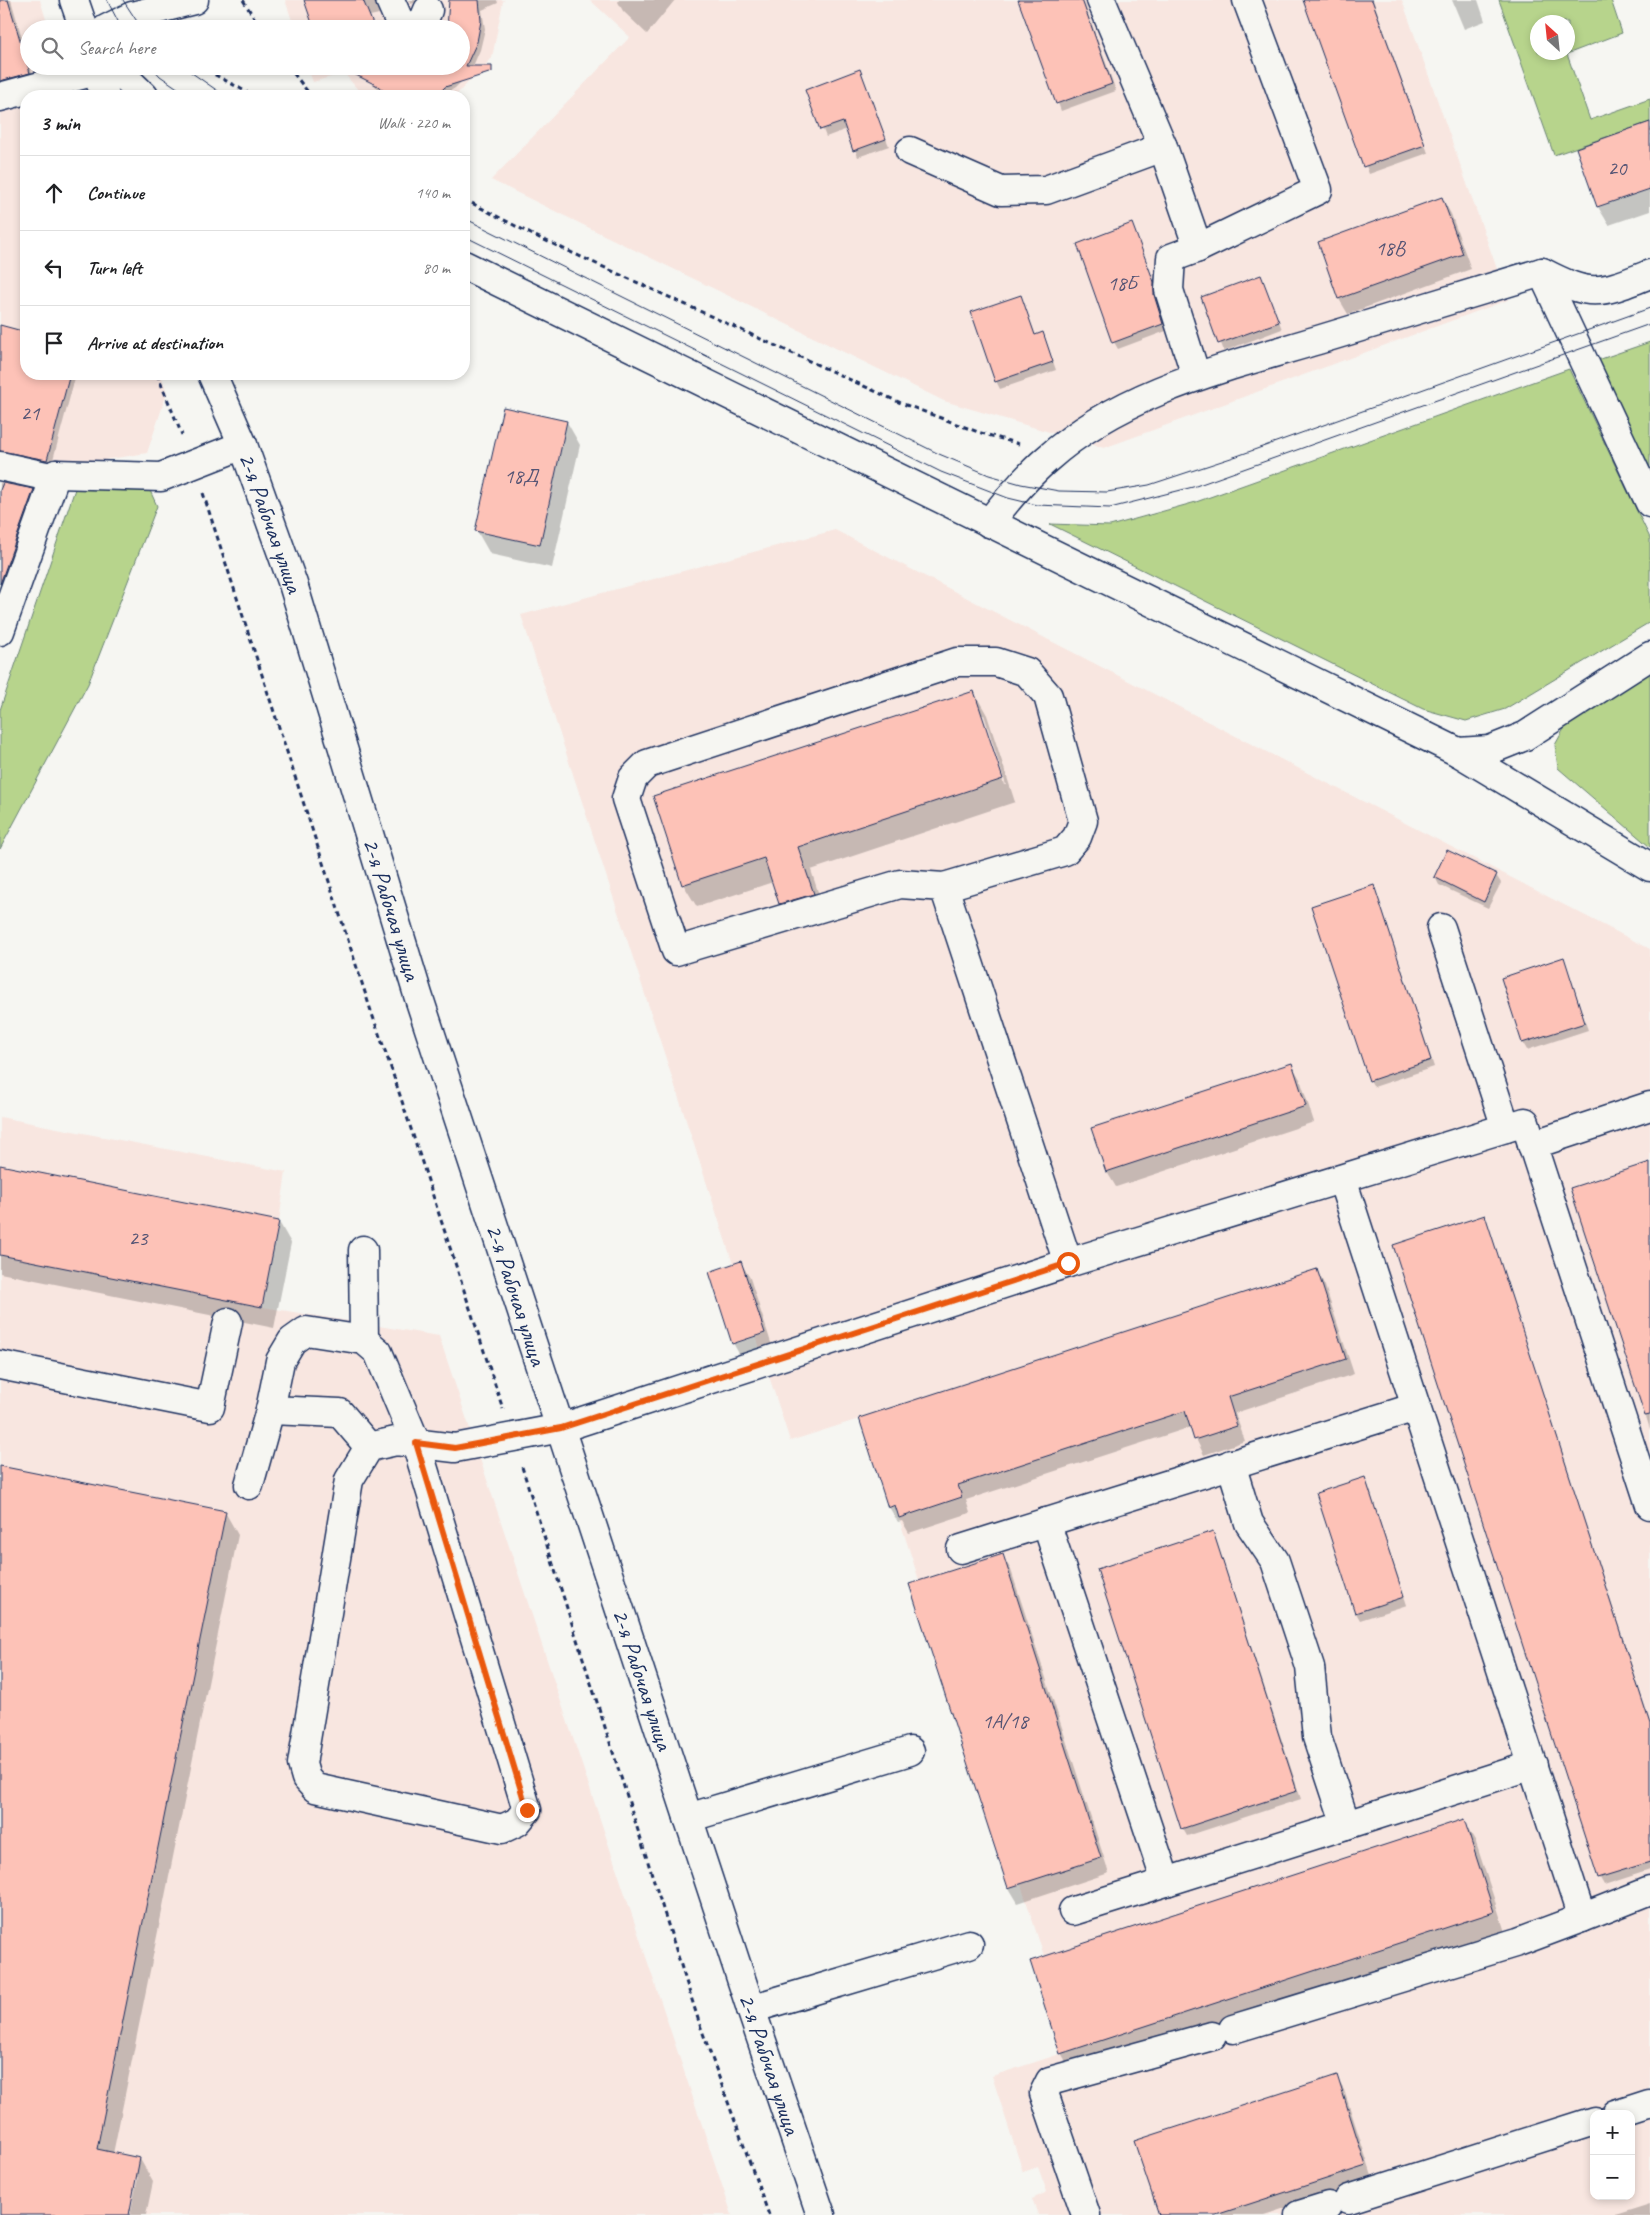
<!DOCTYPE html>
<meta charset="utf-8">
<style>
body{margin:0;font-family:Caveat,sans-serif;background:#f6f6f6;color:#202124}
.controls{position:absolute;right:15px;bottom:15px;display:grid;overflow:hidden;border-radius:10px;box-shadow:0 2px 8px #0003}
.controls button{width:45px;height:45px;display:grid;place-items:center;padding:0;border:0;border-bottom:1px solid #e0e0e0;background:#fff;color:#202124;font:25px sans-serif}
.compass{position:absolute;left:1530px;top:15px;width:45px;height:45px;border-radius:50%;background:#fff;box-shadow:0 2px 8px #0003;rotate:333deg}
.stop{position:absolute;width:15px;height:15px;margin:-11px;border:4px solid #ea580c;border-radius:50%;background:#fff}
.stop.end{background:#ea580c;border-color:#fff;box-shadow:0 1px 5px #0008}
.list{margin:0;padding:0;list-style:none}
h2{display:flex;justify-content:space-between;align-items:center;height:65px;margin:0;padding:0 20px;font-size:21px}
h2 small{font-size:16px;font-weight:400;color:#757577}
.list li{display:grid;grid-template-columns:32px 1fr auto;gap:15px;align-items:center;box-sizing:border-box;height:75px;padding:0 20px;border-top:1px solid #e0e0e0}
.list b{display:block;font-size:19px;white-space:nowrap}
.list em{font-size:16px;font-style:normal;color:#757577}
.icon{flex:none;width:28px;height:28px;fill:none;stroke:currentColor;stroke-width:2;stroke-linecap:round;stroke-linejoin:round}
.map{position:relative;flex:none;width:1650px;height:2215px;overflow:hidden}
.search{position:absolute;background:#fff;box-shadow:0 2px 8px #0003;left:20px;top:20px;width:450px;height:55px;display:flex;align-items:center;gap:12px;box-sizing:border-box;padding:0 18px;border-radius:28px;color:#757577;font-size:19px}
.panel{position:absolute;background:#fff;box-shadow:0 2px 8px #0003;left:20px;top:90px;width:450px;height:290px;border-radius:20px}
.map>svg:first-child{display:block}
.built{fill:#f8e6e0;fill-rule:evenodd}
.green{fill:#b7d48c;stroke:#698275;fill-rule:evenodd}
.shadow{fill:#0003;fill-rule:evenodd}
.building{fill:#fdc2b7;stroke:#1b2f5e}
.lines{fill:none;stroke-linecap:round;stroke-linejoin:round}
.minor-casing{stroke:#1b2f5e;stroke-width:31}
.major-casing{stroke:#1b2f5e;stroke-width:31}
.path{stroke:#1b2f5e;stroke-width:3;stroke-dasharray:5 4;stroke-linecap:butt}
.minor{stroke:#f6f6f2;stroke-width:28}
.major{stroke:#f6f6f2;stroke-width:28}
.tram{stroke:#1b2f5e;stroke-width:1}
.route{stroke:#ea580c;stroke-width:6}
.labels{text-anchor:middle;stroke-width:4;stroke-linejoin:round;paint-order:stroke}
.number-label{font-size:21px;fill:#545474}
.street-label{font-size:24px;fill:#1b2f5e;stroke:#f6f6f2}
</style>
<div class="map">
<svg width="1650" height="2215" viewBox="0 0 1650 2215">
<rect width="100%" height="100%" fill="#f6f6f2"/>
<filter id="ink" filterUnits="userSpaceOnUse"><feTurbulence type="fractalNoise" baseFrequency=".02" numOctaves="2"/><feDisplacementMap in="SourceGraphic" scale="10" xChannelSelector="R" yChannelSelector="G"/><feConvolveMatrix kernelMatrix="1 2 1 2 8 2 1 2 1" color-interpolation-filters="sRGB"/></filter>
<g filter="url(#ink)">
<g class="built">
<path d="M 0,0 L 40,0 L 49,29 L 29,29 L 29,66 L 62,66 L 71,96 L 26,96 L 26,374 L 161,374 L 167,393 L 147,453 L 54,468 L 0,617 Z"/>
<path d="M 285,0 L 505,0 L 503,1 L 492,58 L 455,96 L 363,96 L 344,73 L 313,82 L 307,66 L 461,66 L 461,29 L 295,29 Z"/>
<path d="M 590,0 L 1402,0 L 1508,300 L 1104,448 L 944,401 L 491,180 L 630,37 Z"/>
<path d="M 835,530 L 1650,949 L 1650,2215 L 1038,2215 L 1032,2199 L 1047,2192 L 1038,2167 L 1023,2172 L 992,2076 L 1060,2054 L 1030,1961 L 1044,1956 L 1021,1885 L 1008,1888 L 909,1584 L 919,1580 L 895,1506 L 888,1508 L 859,1419 L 790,1441 L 756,1336 L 765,1333 L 741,1261 L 733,1264 L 521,615 ZM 1594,2114 L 1631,2114 L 1631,2196 L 1594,2196 Z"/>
<path d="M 0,1117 L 286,1172 L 279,1221 L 263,1307 L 439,1336 L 732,2215 L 0,2215 Z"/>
</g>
<g class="green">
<path d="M 1499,0 L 1611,0 L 1622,33 L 1567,54 L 1590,120 L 1650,99 L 1650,122 L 1554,155 ZM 1538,22 L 1568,22 L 1568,52 L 1538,52 Z"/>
<path d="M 1650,342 L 1650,471 L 1598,360 Z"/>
<path d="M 1569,369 L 1650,538 L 1650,622 L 1505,709 L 1466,721 L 1423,709 L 1050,524 L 1110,526 L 1196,502 Z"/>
<path d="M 147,484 L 157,506 L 88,684 L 0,849 L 0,710 L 75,489 Z"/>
<path d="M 1650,670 L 1650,847 L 1558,768 L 1555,745 L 1566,725 Z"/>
</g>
<g class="shadow">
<path d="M 0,0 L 11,0 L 36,86 L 0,84 Z"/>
<path d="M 306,0 L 380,0 L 378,7 L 379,14 L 370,16 L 375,29 L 316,29 Z"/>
<path d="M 408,0 L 422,0 L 411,4 Z"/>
<path d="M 451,0 L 497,0 L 498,3 L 482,10 L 485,29 L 480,50 L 470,73 L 455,88 L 442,96 L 390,96 L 383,93 L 368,79 L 461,66 L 461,29 Z"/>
<path d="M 619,0 L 675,0 L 647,34 L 623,11 L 618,2 Z"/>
<path d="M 1019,0 L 1083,0 L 1116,91 L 1061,111 Z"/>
<path d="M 1305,0 L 1373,0 L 1428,153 L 1369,174 Z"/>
<path d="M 1452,0 L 1478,0 L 1485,21 L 1464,29 Z"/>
<path d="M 859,71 L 889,146 L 858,157 L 847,129 L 826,137 L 807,90 Z"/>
<path d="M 1650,123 L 1650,211 L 1609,225 L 1598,207 Z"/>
<path d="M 1442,198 L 1451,214 L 1471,269 L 1348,314 L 1339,299 L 1319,243 Z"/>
<path d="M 1132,225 L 1157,291 L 1158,303 L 1166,331 L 1118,349 L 1114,342 Z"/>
<path d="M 1261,276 L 1282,329 L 1224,351 L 1203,297 Z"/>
<path d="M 1021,297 L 1036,336 L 1042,334 L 1046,341 L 1056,370 L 1000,389 L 996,381 Z"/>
<path d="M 0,326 L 26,333 L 26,374 L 76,374 L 51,467 L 0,458 Z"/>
<path d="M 567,422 L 580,445 L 552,568 L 490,554 L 477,531 Z"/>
<path d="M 0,483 L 33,491 L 37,498 L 0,602 Z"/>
<path d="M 974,692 L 987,715 L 1015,802 L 811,870 L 826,917 L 793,926 L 780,903 L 773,882 L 697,907 L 683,884 ZM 981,715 L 984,715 L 1006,785 L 1004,785 Z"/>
<path d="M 1448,852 L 1496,875 L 1501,883 L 1488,908 L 1439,885 L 1435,877 Z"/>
<path d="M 1373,886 L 1377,894 L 1434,1067 L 1374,1087 L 1370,1080 Z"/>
<path d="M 1563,959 L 1588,1030 L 1527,1050 L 1523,1043 Z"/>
<path d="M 1291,1064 L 1300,1079 L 1314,1122 L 1116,1187 L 1107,1172 L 1093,1129 Z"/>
<path d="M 1650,1163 L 1650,1429 L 1572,1189 Z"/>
<path d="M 0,1167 L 279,1222 L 291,1243 L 274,1328 L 0,1273 Z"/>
<path d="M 1484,1217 L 1488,1224 L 1650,1722 L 1650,1870 L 1604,1885 L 1600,1878 L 1394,1246 Z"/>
<path d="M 741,1263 L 750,1278 L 773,1349 L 742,1359 L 733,1343 Z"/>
<path d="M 1317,1270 L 1325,1286 L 1354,1374 L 1235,1413 L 1245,1441 L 1204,1455 L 1196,1439 L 1191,1427 L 966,1500 L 970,1513 L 909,1533 L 902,1521 L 898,1522 L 889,1507 Z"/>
<path d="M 0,1467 L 225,1512 L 238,1535 L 113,2154 L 140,2159 L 153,2182 L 146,2215 L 130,2215 L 138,2177 L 135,2177 L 128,2215 L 0,2215 Z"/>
<path d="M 1364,1478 L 1368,1485 L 1407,1605 L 1360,1620 L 1356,1613 Z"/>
<path d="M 1212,1532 L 1216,1540 L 1301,1799 L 1187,1836 L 1183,1829 L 1098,1570 Z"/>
<path d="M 1002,1555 L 1011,1570 L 1109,1873 L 1018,1903 L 1009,1888 L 911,1585 Z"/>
<path d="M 1463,1821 L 1476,1843 L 1506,1935 L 1074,2075 L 1061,2053 Z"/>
<path d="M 1336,2077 L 1344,2090 L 1373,2179 L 1264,2215 L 1160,2215 Z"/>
<path d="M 1650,2203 L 1650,2215 L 1612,2215 Z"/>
</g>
<g class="building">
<path d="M 0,0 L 8,0 L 30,73 L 0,81 Z"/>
<path d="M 304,0 L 363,0 L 375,29 L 314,29 Z"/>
<path d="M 449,0 L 479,0 L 481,21 L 477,42 L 466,66 L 492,66 L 492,72 L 445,87 L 436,96 L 422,96 L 423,94 L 417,96 L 389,96 L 378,86 L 338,66 L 461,66 L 461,29 L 447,29 Z"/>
<path d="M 1018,0 L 1082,0 L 1112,84 L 1056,104 Z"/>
<path d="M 1303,0 L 1372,0 L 1425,145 L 1363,167 Z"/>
<path d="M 860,69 L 886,139 L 853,151 L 843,122 L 820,130 L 805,90 Z"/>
<path d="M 1650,122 L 1650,189 L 1597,207 L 1576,148 Z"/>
<path d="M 1442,197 L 1463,254 L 1338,299 L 1318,242 Z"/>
<path d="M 1132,223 L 1154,282 L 1154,295 L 1163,324 L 1112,343 L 1077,244 Z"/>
<path d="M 1261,275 L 1279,322 L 1218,344 L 1201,297 Z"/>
<path d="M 1021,295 L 1035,335 L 1043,332 L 1053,362 L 995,382 L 971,312 Z"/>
<path d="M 0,325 L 26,332 L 26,374 L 70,374 L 47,460 L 0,451 Z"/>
<path d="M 503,407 L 567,421 L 540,545 L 475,531 Z"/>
<path d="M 3,483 L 34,489 L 0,584 L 0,490 Z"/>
<path d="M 974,691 L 1003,779 L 798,847 L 814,894 L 779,904 L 764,858 L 682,885 L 653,796 Z"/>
<path d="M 1447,850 L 1497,874 L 1484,902 L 1434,877 Z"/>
<path d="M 1374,885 L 1431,1060 L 1369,1081 L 1311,906 Z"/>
<path d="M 1564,957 L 1585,1023 L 1522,1043 L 1501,978 Z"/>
<path d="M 1292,1063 L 1306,1106 L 1106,1172 L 1091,1128 Z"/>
<path d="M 1650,1162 L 1650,1415 L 1645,1416 L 1570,1188 Z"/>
<path d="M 0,1165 L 279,1221 L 262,1307 L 0,1255 Z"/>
<path d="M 1485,1215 L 1650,1724 L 1650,1862 L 1598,1878 L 1393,1245 Z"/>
<path d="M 741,1261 L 765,1333 L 732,1344 L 709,1272 Z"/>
<path d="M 1317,1269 L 1346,1359 L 1228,1397 L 1237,1426 L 1194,1440 L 1185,1411 L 958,1485 L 962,1497 L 899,1518 L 895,1505 L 888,1508 L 859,1418 Z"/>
<path d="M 0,1466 L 226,1511 L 97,2149 L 140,2158 L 129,2215 L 0,2215 Z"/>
<path d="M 1365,1477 L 1404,1597 L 1355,1613 L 1316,1493 Z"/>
<path d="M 1213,1531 L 1297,1791 L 1181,1829 L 1097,1569 Z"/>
<path d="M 1003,1554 L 1101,1858 L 1008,1888 L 909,1584 Z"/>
<path d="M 1464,1819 L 1494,1912 L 1060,2054 L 1030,1961 Z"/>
<path d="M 1337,2075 L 1366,2166 L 1216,2215 L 1159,2215 L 1134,2141 Z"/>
</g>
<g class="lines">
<defs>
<g id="minor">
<path d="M 390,0 L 401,25 L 414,29"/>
<path d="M 1101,0 L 1163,147 L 1198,248"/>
<path d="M 106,29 L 132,16 L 194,0"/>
<path d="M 420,29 L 428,10"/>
<path d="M 113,66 L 144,96"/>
<path d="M 0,97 L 96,71"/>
<path d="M 910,151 L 1001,191 L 1046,190 L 1163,147"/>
<path d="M 464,265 L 1458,752 L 1650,867"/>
<path d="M 1542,272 L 1650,503"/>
<path d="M 1196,376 L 1169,290 L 1171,258 L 1198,248 L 1318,190 L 1247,0"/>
<path d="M 0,466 L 50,477 L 56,474 L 161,477 L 243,445"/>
<path d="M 989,523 C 1007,500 1025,478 1047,459 C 1123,391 1224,368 1318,340 C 1393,317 1467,295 1542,272 C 1592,298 1599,294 1650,274"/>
<path d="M 0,631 L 56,474"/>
<path d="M 1458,752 L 1490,750 L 1525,736 L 1650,656"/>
<path d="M 1441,928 L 1506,1128"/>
<path d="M 1532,1145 L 1650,1106"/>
<path d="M 1342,1179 L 1582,1918 L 1650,1891"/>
<path d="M 363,1250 L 364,1340"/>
<path d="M 1068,1263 L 1525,1122 L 1650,1505"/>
<path d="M 0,1365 L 210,1407 L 228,1322"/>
<path d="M 270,1410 L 340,1413 L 369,1447"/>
<path d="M 249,1485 L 270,1410 L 280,1361 L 292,1341 L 306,1331 L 364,1340 L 378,1352 L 416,1443 L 527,1810 L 517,1822 L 502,1829 L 315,1788 L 306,1778 L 302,1764 L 349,1480 L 369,1447 L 396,1441 L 455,1448 L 561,1428 L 1068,1263 L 944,887 L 1065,851 L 1077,837 L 1083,821 L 1048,696 L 1027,672 L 996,662 L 957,662 L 647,764 L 633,778 L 626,799 L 676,951 L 900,884 L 944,887"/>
<path d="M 1046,1522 L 1166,1882 L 1073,1911"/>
<path d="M 961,1549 L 1416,1407"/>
<path d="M 688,1818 L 910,1751"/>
<path d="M 1346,1825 L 1533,1765"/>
<path d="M 1166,1882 L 1346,1825 L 1317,1737 L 1310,1667 L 1275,1561 L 1249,1523 L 1231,1464"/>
<path d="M 751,2009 L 969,1944"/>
<path d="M 1233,2029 L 1518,1942 L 1582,1918"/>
<path d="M 1616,2114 L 1650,2103"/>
<path d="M 1349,2199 L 1594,2121"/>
<path d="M 1086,2215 L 1044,2093 L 1050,2081 L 1212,2036"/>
<path d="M 1299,2215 L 1328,2206"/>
</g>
<g id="major">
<path d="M 74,0 L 84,29"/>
<path d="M 95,66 L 105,96"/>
<path id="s1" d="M 212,374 L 243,445 L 293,584 L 418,995 L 751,2009 L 821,2215"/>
</g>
</defs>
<use href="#minor" class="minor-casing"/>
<use href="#major" class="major-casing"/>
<g class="path">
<path d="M 243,0 L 261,29"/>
<path d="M 199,66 L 254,96"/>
<path d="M 288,66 L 311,96"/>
<path d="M 464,199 L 531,234 L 901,403 L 978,432 L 1019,444"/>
<path d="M 157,374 L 182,435"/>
<path d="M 203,493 L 371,1011 L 390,1065 L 503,1409"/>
<path d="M 522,1467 L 700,2025 L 769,2215"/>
</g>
<use href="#minor" class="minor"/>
<use href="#major" class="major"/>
<g class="tram">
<path d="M 107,0 L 122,29"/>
<path d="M 123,0 L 142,29"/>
<path d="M 151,66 L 160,76 L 189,96"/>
<path d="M 182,66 L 225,96"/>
<path d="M 464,218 L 939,454 L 989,475 L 1021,484 L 1059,491 L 1107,492 L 1149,485 L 1237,456 L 1650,308"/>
<path d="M 464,236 L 941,472 L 1008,498 L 1037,505 L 1110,508 L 1193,487 L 1650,324"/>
</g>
</g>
</g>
<g class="lines" filter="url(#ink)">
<path class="route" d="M 527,1810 L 416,1443 L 455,1448 L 561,1428 L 1068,1263"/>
</g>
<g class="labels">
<g class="number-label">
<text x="1617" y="175">20</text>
<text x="1390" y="255">18В</text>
<text x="1122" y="290">18Б</text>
<text x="30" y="420">21</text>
<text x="521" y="483">18Д</text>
<text x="138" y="1245">23</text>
<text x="1005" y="1728">1А/18</text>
</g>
<g class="street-label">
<text dy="8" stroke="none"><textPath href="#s1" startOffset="160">2-я Рабочая улица</textPath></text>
<text dy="8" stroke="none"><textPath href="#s1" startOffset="565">2-я Рабочая улица</textPath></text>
<text dy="8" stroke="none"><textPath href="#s1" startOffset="970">2-я Рабочая улица</textPath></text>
<text dy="8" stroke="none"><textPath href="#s1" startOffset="1375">2-я Рабочая улица</textPath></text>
<text dy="8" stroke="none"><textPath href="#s1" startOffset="1780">2-я Рабочая улица</textPath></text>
</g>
</g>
</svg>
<div class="controls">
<button>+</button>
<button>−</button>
</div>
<svg class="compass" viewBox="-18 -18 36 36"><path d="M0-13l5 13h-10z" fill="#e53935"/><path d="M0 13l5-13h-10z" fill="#757577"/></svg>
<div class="stop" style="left:1068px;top:1263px"></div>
<div class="stop end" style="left:527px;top:1810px"></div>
<div class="search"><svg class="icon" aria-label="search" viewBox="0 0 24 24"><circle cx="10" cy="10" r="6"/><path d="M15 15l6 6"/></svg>Search here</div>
<section class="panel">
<h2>3 min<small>Walk · 220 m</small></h2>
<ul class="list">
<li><svg class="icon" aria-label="ahead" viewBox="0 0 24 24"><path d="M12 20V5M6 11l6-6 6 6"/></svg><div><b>Continue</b></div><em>140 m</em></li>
<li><svg class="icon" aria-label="left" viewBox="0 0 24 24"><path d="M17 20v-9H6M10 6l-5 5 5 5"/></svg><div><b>Turn left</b></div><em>80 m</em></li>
<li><svg class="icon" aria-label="arrive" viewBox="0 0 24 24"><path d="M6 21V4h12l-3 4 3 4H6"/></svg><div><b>Arrive at destination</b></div></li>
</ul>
</section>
</div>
